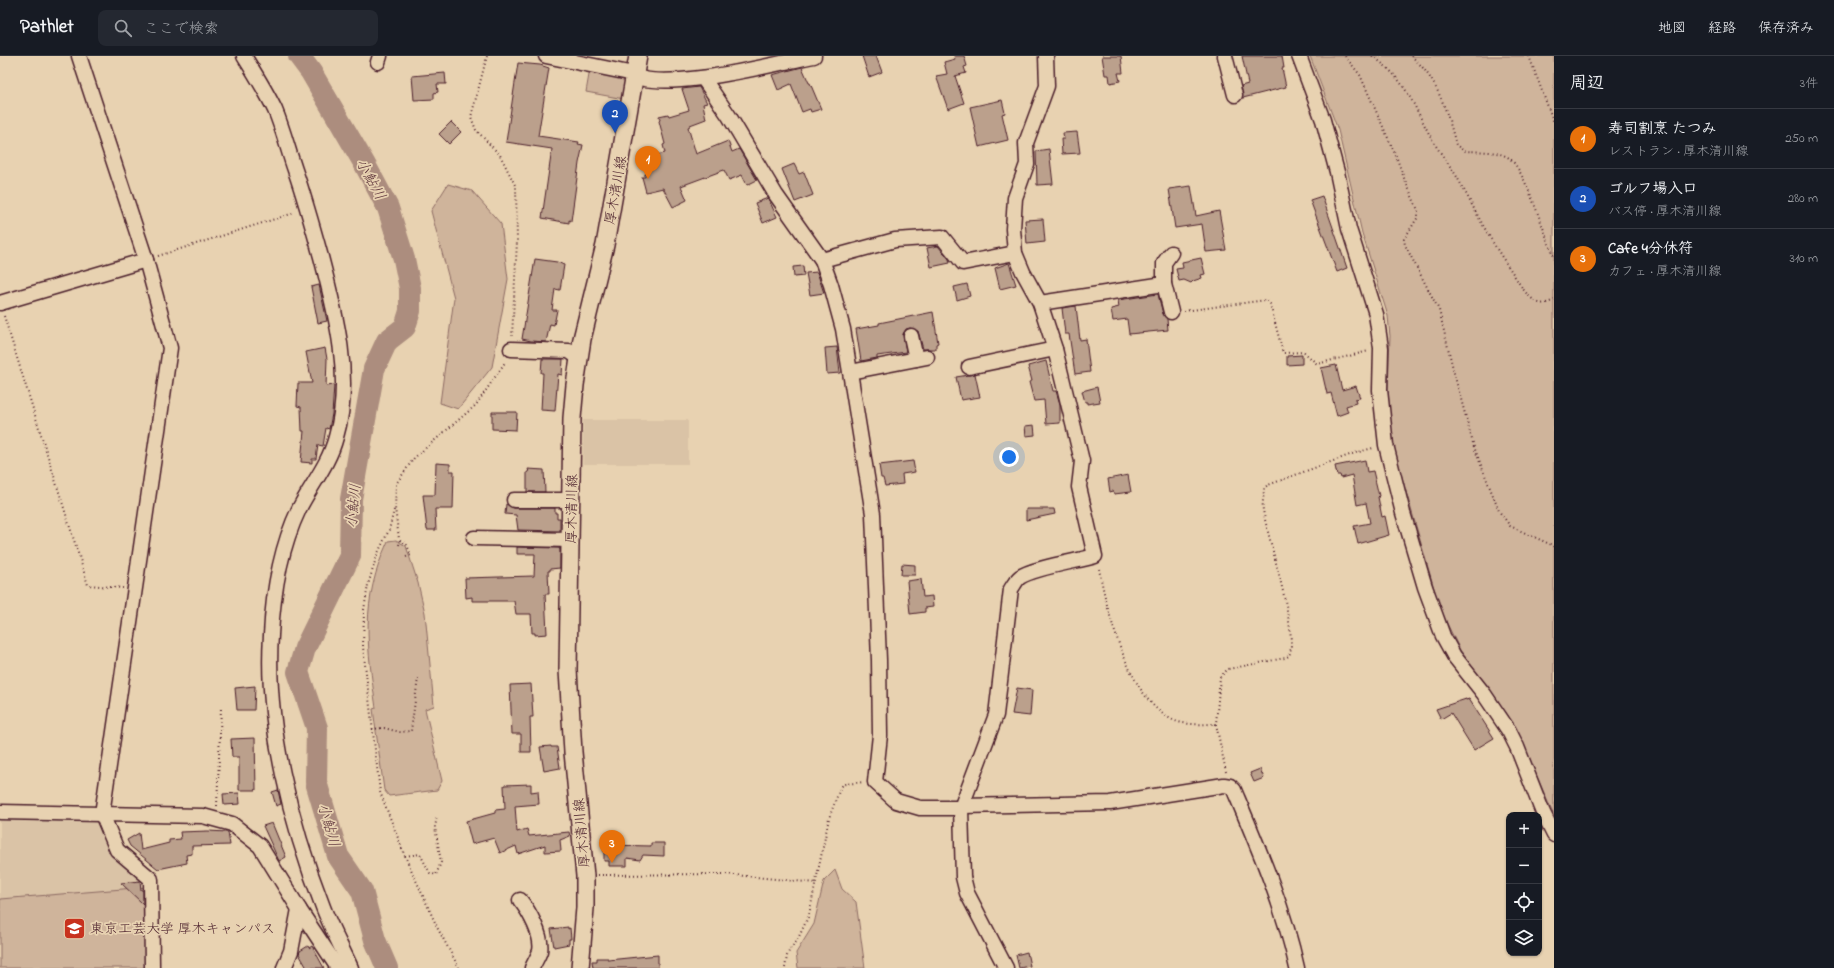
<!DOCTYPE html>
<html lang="ja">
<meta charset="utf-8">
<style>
body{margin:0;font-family:"Indie Flower","Klee One",sans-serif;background:#242831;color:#f1f3f6}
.controls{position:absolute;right:12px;bottom:12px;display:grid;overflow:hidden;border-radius:8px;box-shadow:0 1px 3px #0004}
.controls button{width:36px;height:36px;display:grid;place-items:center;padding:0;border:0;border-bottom:1px solid #363941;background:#171b24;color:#f1f3f6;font:20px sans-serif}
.you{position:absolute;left:1009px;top:401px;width:14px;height:14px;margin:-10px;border:3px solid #fff;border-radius:50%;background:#1a73e8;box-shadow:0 0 0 6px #1a73e833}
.badge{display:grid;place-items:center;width:26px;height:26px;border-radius:50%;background:#7c3aed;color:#fff;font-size:13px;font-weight:700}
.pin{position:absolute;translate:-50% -33px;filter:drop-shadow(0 1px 2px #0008)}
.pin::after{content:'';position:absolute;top:21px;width:14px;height:12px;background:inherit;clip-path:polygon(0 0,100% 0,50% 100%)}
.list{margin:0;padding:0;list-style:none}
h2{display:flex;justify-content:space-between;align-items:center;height:52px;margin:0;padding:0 16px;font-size:17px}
h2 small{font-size:13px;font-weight:400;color:#9ea1a6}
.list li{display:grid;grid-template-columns:26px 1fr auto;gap:12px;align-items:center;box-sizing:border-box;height:60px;padding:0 16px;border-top:1px solid #363941}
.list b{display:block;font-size:15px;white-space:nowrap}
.list p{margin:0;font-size:13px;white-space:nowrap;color:#9ea1a6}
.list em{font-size:13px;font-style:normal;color:#9ea1a6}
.icon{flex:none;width:22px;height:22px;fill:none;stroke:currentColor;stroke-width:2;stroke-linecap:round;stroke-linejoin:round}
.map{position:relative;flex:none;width:1554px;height:912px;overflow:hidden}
header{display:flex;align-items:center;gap:24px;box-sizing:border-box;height:56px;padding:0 20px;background:#171b24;border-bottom:1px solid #363941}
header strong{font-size:19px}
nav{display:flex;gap:22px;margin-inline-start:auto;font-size:14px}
.search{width:280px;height:36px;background:#242831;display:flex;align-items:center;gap:10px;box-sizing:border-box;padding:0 14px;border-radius:8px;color:#9ea1a6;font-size:15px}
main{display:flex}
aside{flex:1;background:#171b24}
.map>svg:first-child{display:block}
.built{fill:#dac3a6}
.green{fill:#cfb49b;stroke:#8c6a63}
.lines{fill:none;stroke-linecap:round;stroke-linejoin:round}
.river{stroke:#ac8d7e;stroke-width:22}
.building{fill:#bba08c;stroke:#4a1f2b}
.minor-casing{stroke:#4a1f2b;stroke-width:17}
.major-casing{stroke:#4a1f2b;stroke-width:20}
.path{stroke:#4a1f2b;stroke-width:2;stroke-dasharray:1 3;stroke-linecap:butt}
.minor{stroke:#e8d2b1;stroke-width:14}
.major{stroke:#e8d2b1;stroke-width:17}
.labels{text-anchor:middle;stroke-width:3.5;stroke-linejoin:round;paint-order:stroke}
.street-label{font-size:14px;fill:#4a1f2b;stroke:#e8d2b1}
.poi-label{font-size:14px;fill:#4a1f2b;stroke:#e8d2b1;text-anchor:start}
.water-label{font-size:15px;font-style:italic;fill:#5e353c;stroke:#e8d2b1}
</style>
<header>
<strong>Pathlet</strong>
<div class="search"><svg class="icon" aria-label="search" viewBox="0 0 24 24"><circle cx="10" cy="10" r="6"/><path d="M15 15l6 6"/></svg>ここで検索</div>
<nav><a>地図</a><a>経路</a><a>保存済み</a></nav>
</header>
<main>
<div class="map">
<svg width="1554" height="912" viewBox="0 0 1554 912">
<rect width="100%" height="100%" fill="#e8d2b1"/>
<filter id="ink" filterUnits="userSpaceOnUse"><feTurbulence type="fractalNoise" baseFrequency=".025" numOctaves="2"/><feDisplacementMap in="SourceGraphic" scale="8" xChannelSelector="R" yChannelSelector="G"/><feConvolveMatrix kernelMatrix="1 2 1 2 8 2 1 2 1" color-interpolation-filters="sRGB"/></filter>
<g filter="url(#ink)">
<g class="built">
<rect x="583" y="364" width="105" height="44"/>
<path d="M 0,760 L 97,764 L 113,800 L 147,831 L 0,912 Z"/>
</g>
<g class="green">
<path d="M 1310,0 L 1554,0 L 1554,760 L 1520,681 L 1507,658 L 1460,594 L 1440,553 L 1397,404 L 1391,375 L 1388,334 L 1390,280 L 1388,260 L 1362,177 L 1338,74 Z"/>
<path d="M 590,13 L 627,24 L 624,43 L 586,36 Z"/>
<path d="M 448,128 L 472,135 L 501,168 L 508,223 L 492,311 L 458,353 L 440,347 L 454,242 L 431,155 Z"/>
<path d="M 396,484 L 406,490 L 418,527 L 425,557 L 434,650 L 425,653 L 442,725 L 437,734 L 389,740 L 384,734 L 373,653 L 376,652 C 367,590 360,546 388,485 Z"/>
<path d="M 835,814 L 842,833 L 856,846 L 865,912 L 798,912 L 796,897 L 814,868 L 824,825 Z"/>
<path d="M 147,831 L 148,912 L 0,912 L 0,843 Z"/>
</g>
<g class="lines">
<path class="river" d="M 299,0 L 311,16 L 364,107 L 388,152 L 404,203 L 410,232 L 410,255 L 405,271 L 387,285 L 374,313 L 351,443 L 350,500 L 305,592 L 298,616 L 317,672 L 316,726 L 338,800 L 362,835 L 375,884 L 387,912"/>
</g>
<g class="building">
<path d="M 862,0 L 876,0 L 882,16 L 869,21 Z"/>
<path d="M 954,0 L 964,0 L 967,10 L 964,11 L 966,17 L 955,20 L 964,47 L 948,53 L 936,20 L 947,18 L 944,6 L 955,3 Z"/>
<path d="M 1102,0 L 1121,0 L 1123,17 L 1118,17 L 1120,25 L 1110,27 L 1109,19 L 1105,19 Z"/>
<path d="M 1242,0 L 1282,0 L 1284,12 L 1282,12 L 1286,31 L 1243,42 L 1241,30 L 1248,28 Z"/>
<path d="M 518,7 L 540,9 L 549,12 L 538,80 L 579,86 L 578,88 L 583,89 L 579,107 L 571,165 L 569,164 L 569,167 L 542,162 L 552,93 L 506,86 Z"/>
<path d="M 802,11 L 809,27 L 810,27 L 821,53 L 811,56 L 810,53 L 802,56 L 791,28 L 778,34 L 772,19 Z"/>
<path d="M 445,17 L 446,28 L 437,28 L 438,36 L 434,37 L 434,43 L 414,44 L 412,20 Z"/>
<path d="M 699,31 L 707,47 L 703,48 L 706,63 L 690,69 L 690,70 L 688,71 L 696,98 L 728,85 L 732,96 L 739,93 L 757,124 L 747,129 L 742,119 L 729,124 L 724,114 L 681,130 L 687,144 L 673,151 L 663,132 L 646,136 L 642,121 L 645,121 L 645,118 L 648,116 L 647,111 L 651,110 L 649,101 L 665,97 L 663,89 L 665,88 L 659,65 L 660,64 L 659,60 L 668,58 L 669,60 L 689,54 L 682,33 Z"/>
<path d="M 1002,44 L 1005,57 L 1002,58 L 1008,84 L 979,91 L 970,51 Z"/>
<path d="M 451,66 L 461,76 L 449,88 L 439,78 Z"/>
<path d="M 1077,76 L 1080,97 L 1062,98 L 1061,83 L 1064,83 L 1063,77 Z"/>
<path d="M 1049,93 L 1053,128 L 1037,129 L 1036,95 Z"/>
<path d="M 794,108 L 799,118 L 804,116 L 813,139 L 795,146 L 782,113 Z"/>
<path d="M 1191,130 L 1196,160 L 1219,155 L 1226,194 L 1206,196 L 1202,168 L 1175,172 L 1169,133 Z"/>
<path d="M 1322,140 L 1347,212 L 1337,216 L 1310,144 Z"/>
<path d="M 768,142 L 777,161 L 763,167 L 755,147 Z"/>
<path d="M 1043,163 L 1045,186 L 1027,188 L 1025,164 Z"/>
<path d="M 938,190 L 949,203 L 950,207 L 931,211 L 927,192 Z"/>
<path d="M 1201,202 L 1205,218 L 1201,219 L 1202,222 L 1193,225 L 1191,227 L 1184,224 L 1179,225 L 1176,213 L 1183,212 L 1182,206 Z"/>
<path d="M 535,203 L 557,206 L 564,209 L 560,234 L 555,233 L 552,254 L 557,254 L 554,269 L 550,268 L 546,286 L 531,285 L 522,283 Z"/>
<path d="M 1009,207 L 1016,229 L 1000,233 L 995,212 Z"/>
<path d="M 803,210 L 804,220 L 794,221 L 793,211 Z"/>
<path d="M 817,216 L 824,237 L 810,239 L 806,217 Z"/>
<path d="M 967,228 L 970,240 L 957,244 L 954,231 Z"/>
<path d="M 319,229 L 327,265 L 318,267 L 311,231 Z"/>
<path d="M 1158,238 L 1163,258 L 1167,263 L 1168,274 L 1129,278 L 1127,263 L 1113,265 L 1111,253 L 1119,251 L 1118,244 Z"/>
<path d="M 1076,250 L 1080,284 L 1086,283 L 1090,316 L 1075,318 L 1069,278 L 1065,278 L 1062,252 Z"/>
<path d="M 933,256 L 938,287 L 936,288 L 936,293 L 923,293 L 918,275 L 910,272 L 906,273 L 903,278 L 906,296 L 877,300 L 877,302 L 861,305 L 856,273 L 879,269 L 879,267 Z"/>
<path d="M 837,291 L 840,317 L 827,318 L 825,292 Z"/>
<path d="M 325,292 L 327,303 L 326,330 L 334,329 L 332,358 L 329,373 L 326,372 L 323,390 L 318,389 L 316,403 L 312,403 L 312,407 L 301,406 L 304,375 L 302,375 L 301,351 L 297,350 L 298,327 L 312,327 L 306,296 Z"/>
<path d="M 1302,299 L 1302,308 L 1287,309 L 1287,300 Z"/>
<path d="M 542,303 L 563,303 L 562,319 L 558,318 L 555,355 L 541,354 L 543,317 L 541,317 Z"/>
<path d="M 1046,305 L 1053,335 L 1056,335 L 1060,348 L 1060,367 L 1046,368 L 1044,344 L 1034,345 L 1029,326 L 1032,325 L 1028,310 Z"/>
<path d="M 1336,309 L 1342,334 L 1356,330 L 1360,342 L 1355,343 L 1356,347 L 1346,350 L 1348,356 L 1337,360 L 1331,337 L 1327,338 L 1321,312 Z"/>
<path d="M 975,318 L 980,341 L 961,344 L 956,321 Z"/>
<path d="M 1097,331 L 1100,346 L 1087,348 L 1087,346 L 1085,346 L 1082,335 Z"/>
<path d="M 492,356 L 517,356 L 516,374 L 492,373 Z"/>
<path d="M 1034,369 L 1035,379 L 1026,380 L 1025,370 Z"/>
<path d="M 1365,404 L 1367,416 L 1373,415 L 1379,440 L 1378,441 L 1382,461 L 1385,460 L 1389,479 L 1358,488 L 1354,470 L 1370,467 L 1366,447 L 1357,449 L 1352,419 L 1341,422 L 1340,419 L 1337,419 L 1335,410 Z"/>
<path d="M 913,405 L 915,416 L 902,418 L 903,428 L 885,430 L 883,422 L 881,422 L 879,409 Z"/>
<path d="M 436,407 L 450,408 L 450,415 L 454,415 L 453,453 L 435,453 L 436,474 L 427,474 L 423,439 L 435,439 Z"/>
<path d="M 528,413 L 544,414 L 545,436 L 527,436 L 527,416 L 529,416 Z"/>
<path d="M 1128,419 L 1131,436 L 1114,438 L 1113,435 L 1110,436 L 1108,423 Z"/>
<path d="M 506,448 L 514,452 L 555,452 L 555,457 L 557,457 L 557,462 L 560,462 L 560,475 L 518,474 L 516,459 L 505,458 Z"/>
<path d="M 1026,453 L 1054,453 L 1055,458 L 1026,464 Z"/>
<path d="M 517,491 L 559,492 L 560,494 L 560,512 L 550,513 L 550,515 L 548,515 L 549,538 L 545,538 L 547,578 L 535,579 L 535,577 L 532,577 L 531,558 L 516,558 L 514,545 L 472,545 L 472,541 L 466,542 L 465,522 L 534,520 L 535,498 L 517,498 Z"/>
<path d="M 902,508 L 915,509 L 915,519 L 901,519 Z"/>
<path d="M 921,523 L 923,541 L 932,540 L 933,551 L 925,552 L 925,556 L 910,558 L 907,525 Z"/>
<path d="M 531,628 L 533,661 L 530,661 L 531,696 L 521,696 L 521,678 L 512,678 L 510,629 Z"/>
<path d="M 255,630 L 254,654 L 237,654 L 235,632 Z"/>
<path d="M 1017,632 L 1032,634 L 1030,660 L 1012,658 Z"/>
<path d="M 1466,643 L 1466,644 L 1469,643 L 1494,682 L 1474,694 L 1451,657 L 1441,663 L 1436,653 Z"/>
<path d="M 255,682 L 256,734 L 239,734 L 239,701 L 232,701 L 231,683 Z"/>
<path d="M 551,690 L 551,691 L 557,691 L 560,712 L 544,715 L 540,691 Z"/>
<path d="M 1260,713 L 1264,722 L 1254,726 L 1250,717 Z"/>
<path d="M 531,728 L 531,736 L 538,735 L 539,748 L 515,750 L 517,776 L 527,773 L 529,780 L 569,776 L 570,780 L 560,784 L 561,795 L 545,796 L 545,789 L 518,798 L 516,790 L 500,797 L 494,782 L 472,788 L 466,765 L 495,757 L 495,754 L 505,753 L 504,729 Z"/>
<path d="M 278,734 L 281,748 L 276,750 L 272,736 Z"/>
<path d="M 239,737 L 240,748 L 224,749 L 223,738 Z"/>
<path d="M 272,767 L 286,801 L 279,805 L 263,770 Z"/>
<path d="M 208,775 L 228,776 L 230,789 L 192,790 L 192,798 L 186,799 L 187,807 L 158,813 L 130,790 L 127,784 L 139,777 L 141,794 L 169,787 L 169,784 L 181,783 L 180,776 Z"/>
<path d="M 651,787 L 664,787 L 664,800 L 643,799 L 640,804 L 627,802 L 627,810 L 609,810 L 609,805 L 604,805 L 604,789 L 651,790 Z"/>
<path d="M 140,825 L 141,834 L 143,834 L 143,848 L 121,827 Z"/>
<path d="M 568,871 L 568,873 L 570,872 L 571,883 L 569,883 L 569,888 L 554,891 L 551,873 Z"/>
<path d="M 308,890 L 309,892 L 312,890 L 324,912 L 307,912 L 299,898 L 300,895 Z"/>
<path d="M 1027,896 L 1030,910 L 1019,912 L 1016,899 Z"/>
<path d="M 658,899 L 658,912 L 593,912 L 592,905 L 597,905 L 597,902 L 608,902 L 608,904 Z"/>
</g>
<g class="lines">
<defs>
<g id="minor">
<path d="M 79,0 L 146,204 L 170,292 L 102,758 L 117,794 L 151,823 L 152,912"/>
<path d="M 244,0 C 255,18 266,35 275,54 C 283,73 288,94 295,114 C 305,143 313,172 321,201 C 336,258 353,323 336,381 C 329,408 311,429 299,453 C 280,493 273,536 271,579 C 265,667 291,769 323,851 C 331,872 342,892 351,912"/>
<path d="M 546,0 L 629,17 C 659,39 776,7 814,0"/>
<path d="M 1225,0 L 1235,39"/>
<path d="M 1299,0 L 1323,64 L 1337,116 L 1349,173 L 1376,258 L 1381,292 L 1380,334 L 1386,389 L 1403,457 L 1425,531 L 1443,580 L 1454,600 L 1484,638 L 1509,675 L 1517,691 L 1543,757 L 1554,779"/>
<path d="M 378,6 L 380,0"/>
<path d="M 703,22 L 729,60 L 776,139 L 822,204 L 831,229 L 843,273 L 873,458 L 879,604 L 880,679 L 875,726 L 896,745 L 920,752 L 961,752"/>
<path d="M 1171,197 L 1164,207 L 1164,228 L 1171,256"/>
<path d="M 822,204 L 895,184 L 942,181 L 963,207 L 1015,197"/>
<path d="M 0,247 L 146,204"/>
<path d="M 1040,247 L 1164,228"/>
<path d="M 911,280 L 916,303"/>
<path d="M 511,293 L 569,295 L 579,302"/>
<path d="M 969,311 L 1055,293"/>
<path d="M 850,316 L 927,301"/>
<path d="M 514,444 L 571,444"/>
<path d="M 474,482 L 570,484"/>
<path d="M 962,750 L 1110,747 L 1224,729 L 1230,730 L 1234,734 C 1258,791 1284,851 1297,912"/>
<path d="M 0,756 L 203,760 L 232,768 L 260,790 L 299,853 L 338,912"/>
<path d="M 520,844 C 529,855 543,880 540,895 C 538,901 534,907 532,912"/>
<path d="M 284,912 L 291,895 L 299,853"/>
<path d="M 1006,912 L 967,837 L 963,821 L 961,752 L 996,659 L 1011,533 C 1014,529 1016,524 1020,521 C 1033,512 1078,505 1095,500 L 1079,431 L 1082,405 L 1055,293 L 1040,247 L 1023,216 L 1015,197 L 1013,173 L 1015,142 L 1027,108 L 1026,87 L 1047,30 L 1046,0"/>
</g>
<path id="major" d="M 580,912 L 585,852 L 585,820 L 573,696 L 568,614 L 572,362 L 575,329 L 582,283 L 605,189 L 638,0"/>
</defs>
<use href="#minor" class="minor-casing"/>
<use href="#major" class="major-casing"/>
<g class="path">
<path d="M 487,0 L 471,61 L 476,74 L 500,99 L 516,131 L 517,186 L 512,280"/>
<path d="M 1345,0 L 1360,19 L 1396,100 L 1404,122 L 1418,154 L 1418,161 L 1404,183 L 1405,189 L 1439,254 L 1455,321 L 1474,391 L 1499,455 L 1510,470 L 1554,490"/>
<path d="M 1372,0 C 1410,25 1415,57 1438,93 C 1444,102 1451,111 1457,121 C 1474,152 1489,183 1510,213 C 1517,223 1525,240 1537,246 C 1542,249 1548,247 1554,244"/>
<path d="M 1411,0 C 1437,21 1448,58 1456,89 L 1464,95 C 1478,96 1497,94 1509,102 C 1525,113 1545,180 1554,201"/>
<path d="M 1529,0 L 1554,67"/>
<path d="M 158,200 L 294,157"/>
<path d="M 1184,255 L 1266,244 L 1270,248 L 1283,297 L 1304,296 L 1317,308 L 1369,295"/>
<path d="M 4,260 L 88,529 L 123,532"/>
<path d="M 394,454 L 389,474 L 377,499 L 368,529 L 364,554 L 363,591 L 380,736 L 405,800 L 438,873 L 459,912"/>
<path d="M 399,489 L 400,483"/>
<path d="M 406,501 L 411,499 L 407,489 L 399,483 L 395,452 L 396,428 L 414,402 L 476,349 L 506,305"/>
<path d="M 1099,513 C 1107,556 1129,642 1171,663 C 1184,670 1202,668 1216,668"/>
<path d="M 372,673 L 384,672 L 400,676 L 411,675 L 418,622"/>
<path d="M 1226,716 L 1216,668 L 1220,621 L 1228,613 L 1285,602 L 1289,600 C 1299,578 1268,483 1263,454 C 1262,447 1264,439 1264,432 L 1268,429 L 1355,397 L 1373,392"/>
<path d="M 217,750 L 221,652"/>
<path d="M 405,800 L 420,798 L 430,817 L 436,819 L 441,806 L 435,771 L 437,761"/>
<path d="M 598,819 L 725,818 L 816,827"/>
<path d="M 785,912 L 787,900 L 790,893 L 797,885 L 809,859 L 829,762 L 841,730 L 845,728 L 864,726"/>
</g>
<use href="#minor" class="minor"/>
<use href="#major" class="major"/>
</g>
</g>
<defs>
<symbol id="university-square" viewBox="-11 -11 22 22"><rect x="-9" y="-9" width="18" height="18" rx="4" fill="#c8321e" stroke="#e8d2b1"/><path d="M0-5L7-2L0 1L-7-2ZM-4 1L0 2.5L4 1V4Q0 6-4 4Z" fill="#fff"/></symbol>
</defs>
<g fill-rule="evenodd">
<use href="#university-square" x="62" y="860" width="25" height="25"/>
</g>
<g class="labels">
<g class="street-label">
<text transform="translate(615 134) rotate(-80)" y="5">厚木清川線</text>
<text transform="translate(571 453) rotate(-89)" y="5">厚木清川線</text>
<text transform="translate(581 777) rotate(-95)" y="5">厚木清川線</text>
</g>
<g class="poi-label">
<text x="90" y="877">東京工芸大学 厚木キャンパス</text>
</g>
<g class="water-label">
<text transform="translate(371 123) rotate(61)" y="5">小鮎川</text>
<text transform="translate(353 450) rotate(-85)" y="5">小鮎川</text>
<text transform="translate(329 769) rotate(74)" y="5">小鮎川</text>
</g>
</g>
</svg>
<div class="controls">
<button>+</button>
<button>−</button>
<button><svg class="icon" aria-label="locate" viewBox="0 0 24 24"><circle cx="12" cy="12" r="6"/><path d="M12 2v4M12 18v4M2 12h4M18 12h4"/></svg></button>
<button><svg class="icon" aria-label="layers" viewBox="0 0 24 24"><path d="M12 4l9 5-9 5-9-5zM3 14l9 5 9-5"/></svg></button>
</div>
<div class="you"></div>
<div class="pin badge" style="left:648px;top:123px;background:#e8710a">1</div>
<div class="pin badge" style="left:615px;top:77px;background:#1a4fb4">2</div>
<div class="pin badge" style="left:612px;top:807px;background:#e8710a">3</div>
</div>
<aside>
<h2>周辺<small>3件</small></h2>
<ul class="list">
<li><span class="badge" style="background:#e8710a">1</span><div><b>寿司割烹 たつみ</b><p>レストラン · 厚木清川線</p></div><em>250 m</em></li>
<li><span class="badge" style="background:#1a4fb4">2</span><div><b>ゴルフ場入口</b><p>バス停 · 厚木清川線</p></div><em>280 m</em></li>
<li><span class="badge" style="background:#e8710a">3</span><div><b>Cafe 4分休符</b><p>カフェ · 厚木清川線</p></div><em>310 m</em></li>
</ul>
</aside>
</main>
